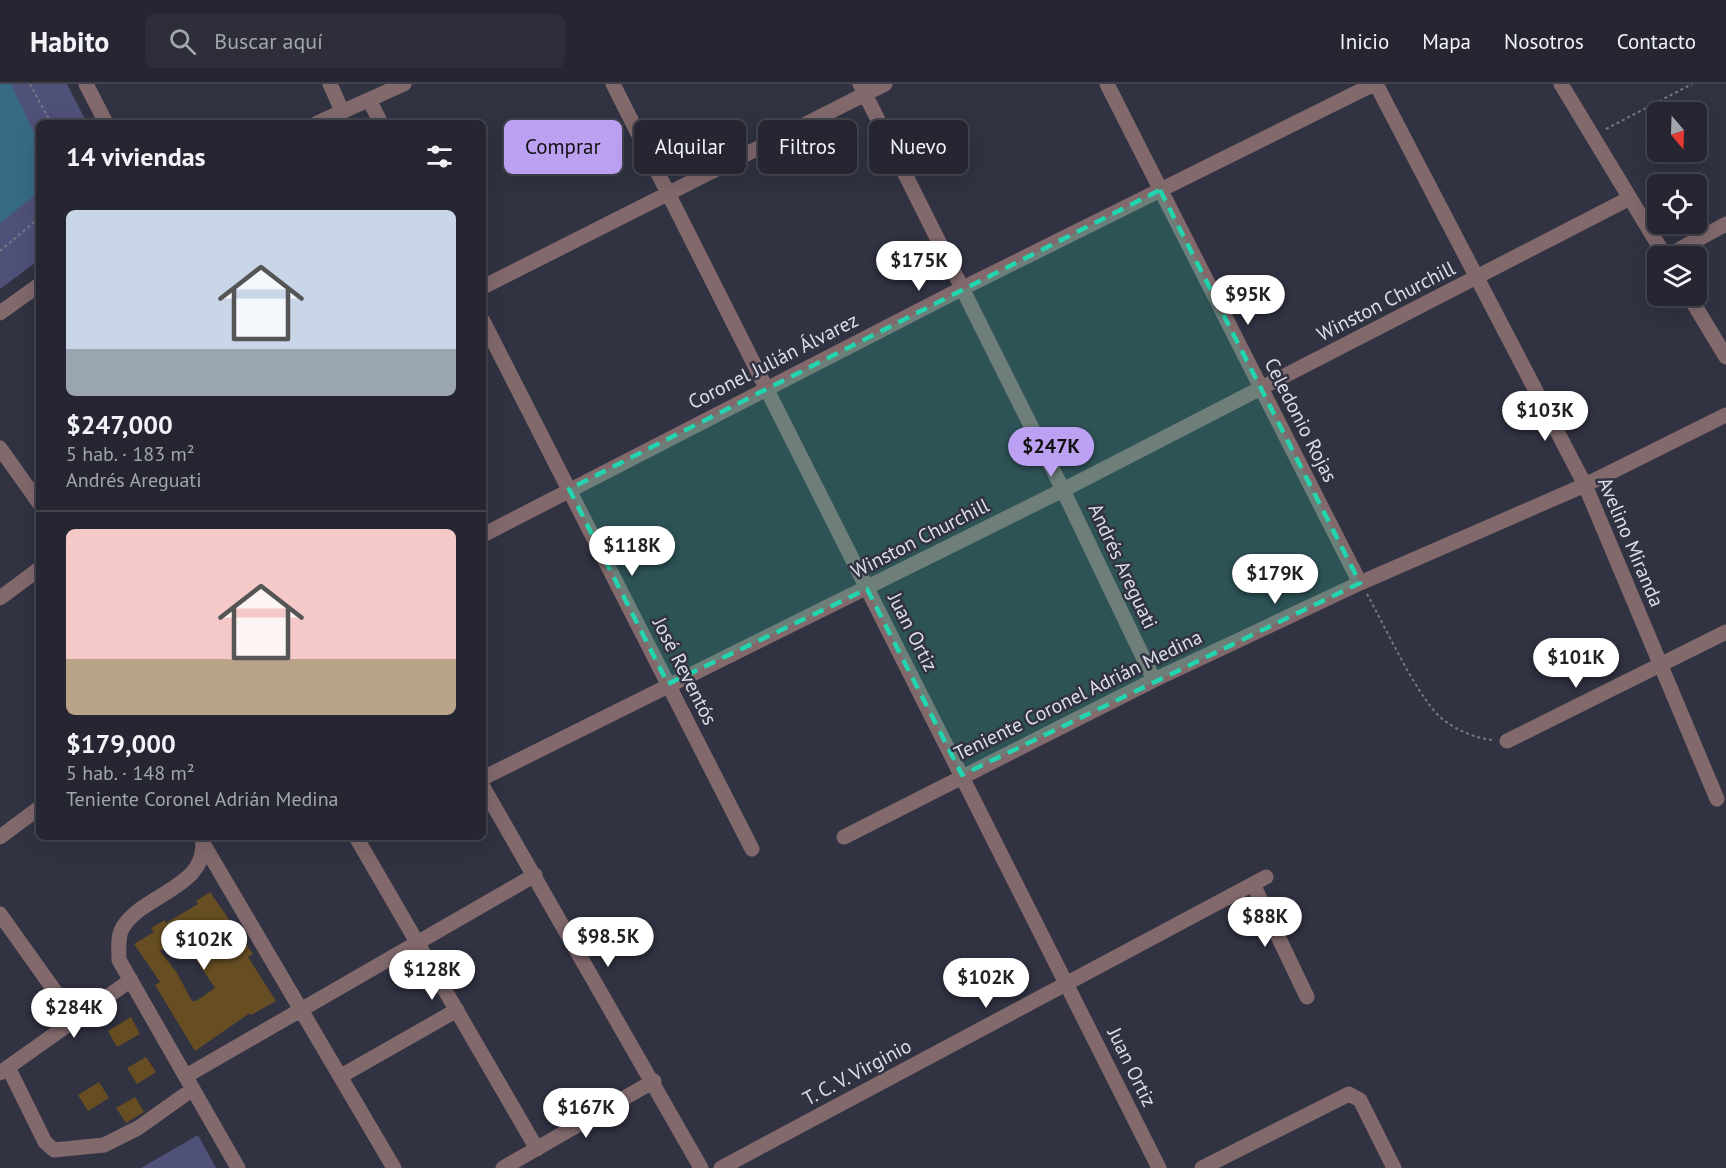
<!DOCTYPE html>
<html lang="es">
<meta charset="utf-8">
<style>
body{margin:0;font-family:"PT Sans",sans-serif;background:#2d2e3a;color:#f1f3f6;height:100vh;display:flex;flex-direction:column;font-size:22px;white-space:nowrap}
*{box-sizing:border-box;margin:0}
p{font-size:20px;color:#a3a5ac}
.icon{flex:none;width:33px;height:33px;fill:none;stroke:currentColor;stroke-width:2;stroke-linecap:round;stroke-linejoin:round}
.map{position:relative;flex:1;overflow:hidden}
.sheet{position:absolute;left:36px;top:36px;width:450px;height:720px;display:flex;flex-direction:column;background:#252632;border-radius:9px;box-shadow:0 6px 24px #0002,0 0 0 2px #42434d}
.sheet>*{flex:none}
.banner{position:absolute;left:504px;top:36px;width:570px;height:54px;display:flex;gap:12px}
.needle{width:39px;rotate:161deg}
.controls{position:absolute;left:1647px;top:18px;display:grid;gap:12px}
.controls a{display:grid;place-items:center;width:60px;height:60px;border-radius:9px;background:#252632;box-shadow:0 6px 24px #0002,0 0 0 2px #42434d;font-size:30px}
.price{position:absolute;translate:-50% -51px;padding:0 14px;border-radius:21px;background:#fff;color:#222;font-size:20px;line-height:39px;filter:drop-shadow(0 2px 3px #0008)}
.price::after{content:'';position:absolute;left:50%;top:36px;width:18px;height:14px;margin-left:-9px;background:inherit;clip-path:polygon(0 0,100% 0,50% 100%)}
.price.selected{background:#bca0f2;color:#111}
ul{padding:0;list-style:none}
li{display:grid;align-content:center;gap:12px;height:318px;padding:0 30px}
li+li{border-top:2px solid #42434d}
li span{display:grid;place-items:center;height:186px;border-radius:9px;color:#555}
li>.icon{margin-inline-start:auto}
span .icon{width:108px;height:108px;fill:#fffc;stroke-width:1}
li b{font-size:26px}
h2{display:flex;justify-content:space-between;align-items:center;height:72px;padding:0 30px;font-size:26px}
.tag{padding:0 21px;border-radius:9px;background:#252632;box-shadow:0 6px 24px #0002,0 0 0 2px #42434d;font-size:21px;line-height:54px}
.tag.selected{background:#bca0f2;color:#111}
header{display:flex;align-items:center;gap:36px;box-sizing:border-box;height:84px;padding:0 30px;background:#252632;border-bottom:2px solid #42434d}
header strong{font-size:28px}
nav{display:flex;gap:33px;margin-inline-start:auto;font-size:21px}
.search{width:420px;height:54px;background:#2d2e3a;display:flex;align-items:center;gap:15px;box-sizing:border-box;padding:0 21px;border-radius:9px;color:#a3a5ac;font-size:22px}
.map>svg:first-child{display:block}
.green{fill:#505179}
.water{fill:#376b85}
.building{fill:#674e22;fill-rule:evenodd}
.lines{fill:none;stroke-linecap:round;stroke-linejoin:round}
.path{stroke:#777886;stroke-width:2;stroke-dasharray:3 3;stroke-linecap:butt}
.minor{stroke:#81696c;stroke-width:15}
.marked{fill:#22d5af;fill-opacity:0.2;stroke:#22d5af;stroke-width:4.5;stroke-dasharray:12 8;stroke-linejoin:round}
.labels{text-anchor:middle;stroke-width:5;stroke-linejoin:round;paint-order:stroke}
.street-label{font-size:20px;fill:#dddee9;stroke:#313242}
</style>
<header>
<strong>Habito</strong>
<div class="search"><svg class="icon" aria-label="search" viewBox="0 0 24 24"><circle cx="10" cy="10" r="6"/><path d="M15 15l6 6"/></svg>Buscar aquí</div>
<nav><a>Inicio</a><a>Mapa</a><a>Nosotros</a><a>Contacto</a></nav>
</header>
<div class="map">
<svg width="1726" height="1084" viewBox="0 0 1726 1084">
<rect width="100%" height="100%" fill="#313242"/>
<!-- green -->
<path class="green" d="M0,0h67l20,39h-48v137l-39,29z
M198,1051l18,33h-75z"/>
<!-- water -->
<path class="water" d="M0,0h11l28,59v49l-39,31z"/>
<!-- building -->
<path class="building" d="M210,808l43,62 -5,3 28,44 -25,14 -1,-2 -55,38 -40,-66 5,-3 -26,-38 20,-12 -3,-4 14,-8 1,3 32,-19 -2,-3zM182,855l33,49 -19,13h-4l-15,-28 -17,-22z
M131,933l9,17 -23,13 -9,-16z
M146,973l10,15 -19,12 -10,-16z
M99,998l10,16 -21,13 -10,-16z
M135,1013l9,15 -18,11 -10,-15z"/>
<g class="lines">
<!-- path -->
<path class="path" d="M30,0l21,39
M1606,45l86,-45
M0,167l39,-33
M1367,510c17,30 53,110 78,127 14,10 30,17 47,19"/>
<!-- minor -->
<path class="minor" d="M86,0l20,39
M330,0l12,27
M613,0l546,1084
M860,0l203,406 91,190
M1107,0l253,499
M1376,0l209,401 132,314
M1561,0l104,172
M369,16l12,23
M317,39l87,-39
M1667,172l59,-32
M483,203l402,-203
M1689,212l37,61
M0,229l39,-28
M483,237l269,528
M0,364l39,55
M483,451l478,-246 413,-205
M0,514l39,-29
M1507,657l219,-109
M483,694l580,-288 567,-292
M483,703l218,381
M0,753l39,-29
M202,753c9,50 -58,56 -79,90 -6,9 -4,23 -4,33l119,208
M356,753l181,312
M844,753l310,-157 206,-97 225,-98 141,-70
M204,761l190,323
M1253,800l54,113
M0,830l74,104
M8,983l37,75 9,8 50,-5 34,-17 55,-39
M0,989l131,-93
M186,992l349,-201
M341,992l116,-66
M503,1084l151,-87
M721,1084l545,-291
M1202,1084l147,-74 11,6 34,68"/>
</g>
<!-- marked area -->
<path class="marked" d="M1160,106l200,393 -398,192 -95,-186 -199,95 -99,-195z"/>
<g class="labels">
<!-- street labels -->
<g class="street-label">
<text transform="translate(1386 217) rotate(-27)" y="7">Winston Churchill</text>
<text transform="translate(773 277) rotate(-27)" y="7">Coronel Julián Álvarez</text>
<text transform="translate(1301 336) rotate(63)" y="7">Celedonio Rojas</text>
<text transform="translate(920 454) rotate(-27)" y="7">Winston Churchill</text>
<text transform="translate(1631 458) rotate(67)" y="7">Avelino Miranda</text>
<text transform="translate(1123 482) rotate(65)" y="7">Andrés Areguati</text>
<text transform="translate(913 548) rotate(63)" y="7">Juan Ortiz</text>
<text transform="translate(685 587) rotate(63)" y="7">José Reventós</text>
<text transform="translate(1078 611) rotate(-26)" y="7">Teniente Coronel Adrián Medina</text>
<text transform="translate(1132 983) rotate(64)" y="7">Juan Ortiz</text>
<text transform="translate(857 988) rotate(-28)" y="7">T. C. V. Virginio</text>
</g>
</g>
</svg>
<div class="controls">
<a><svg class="needle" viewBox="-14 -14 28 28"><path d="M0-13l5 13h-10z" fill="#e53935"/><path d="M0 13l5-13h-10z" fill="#a3a5ac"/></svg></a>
<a><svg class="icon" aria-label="locate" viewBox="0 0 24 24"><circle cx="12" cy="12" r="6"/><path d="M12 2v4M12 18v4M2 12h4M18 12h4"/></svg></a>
<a><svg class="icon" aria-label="layers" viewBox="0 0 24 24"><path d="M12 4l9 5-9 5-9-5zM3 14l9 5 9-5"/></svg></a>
</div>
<b class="price" style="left:919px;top:208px">$175K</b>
<b class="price" style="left:1248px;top:242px">$95K</b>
<b class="price" style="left:1545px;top:358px">$103K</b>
<b class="price selected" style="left:1051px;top:394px">$247K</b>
<b class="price" style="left:632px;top:493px">$118K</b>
<b class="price" style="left:1275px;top:521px">$179K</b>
<b class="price" style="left:1576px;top:605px">$101K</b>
<b class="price" style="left:1265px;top:864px">$88K</b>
<b class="price" style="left:608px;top:884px">$98.5K</b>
<b class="price" style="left:204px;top:887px">$102K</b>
<b class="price" style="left:432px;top:917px">$128K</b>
<b class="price" style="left:986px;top:925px">$102K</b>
<b class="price" style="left:74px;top:955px">$284K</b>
<b class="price" style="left:586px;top:1055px">$167K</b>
<div class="banner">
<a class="tag selected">Comprar</a>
<a class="tag">Alquilar</a>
<a class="tag">Filtros</a>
<a class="tag">Nuevo</a>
</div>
<section class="sheet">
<h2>14 viviendas<svg class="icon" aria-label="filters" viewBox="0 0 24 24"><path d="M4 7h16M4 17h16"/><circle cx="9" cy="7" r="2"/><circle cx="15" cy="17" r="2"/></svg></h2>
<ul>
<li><span style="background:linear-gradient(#c9d6e8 75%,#9aa5b1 0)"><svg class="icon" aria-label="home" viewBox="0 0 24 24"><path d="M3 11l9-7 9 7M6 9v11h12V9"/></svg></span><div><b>$247,000</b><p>5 hab. · 183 m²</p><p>Andrés Areguati</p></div></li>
<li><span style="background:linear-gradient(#f6c9c9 70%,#b9a48a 0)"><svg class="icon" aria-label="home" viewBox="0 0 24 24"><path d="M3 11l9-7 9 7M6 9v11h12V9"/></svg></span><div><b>$179,000</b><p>5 hab. · 148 m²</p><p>Teniente Coronel Adrián Medina</p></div></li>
</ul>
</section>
</div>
